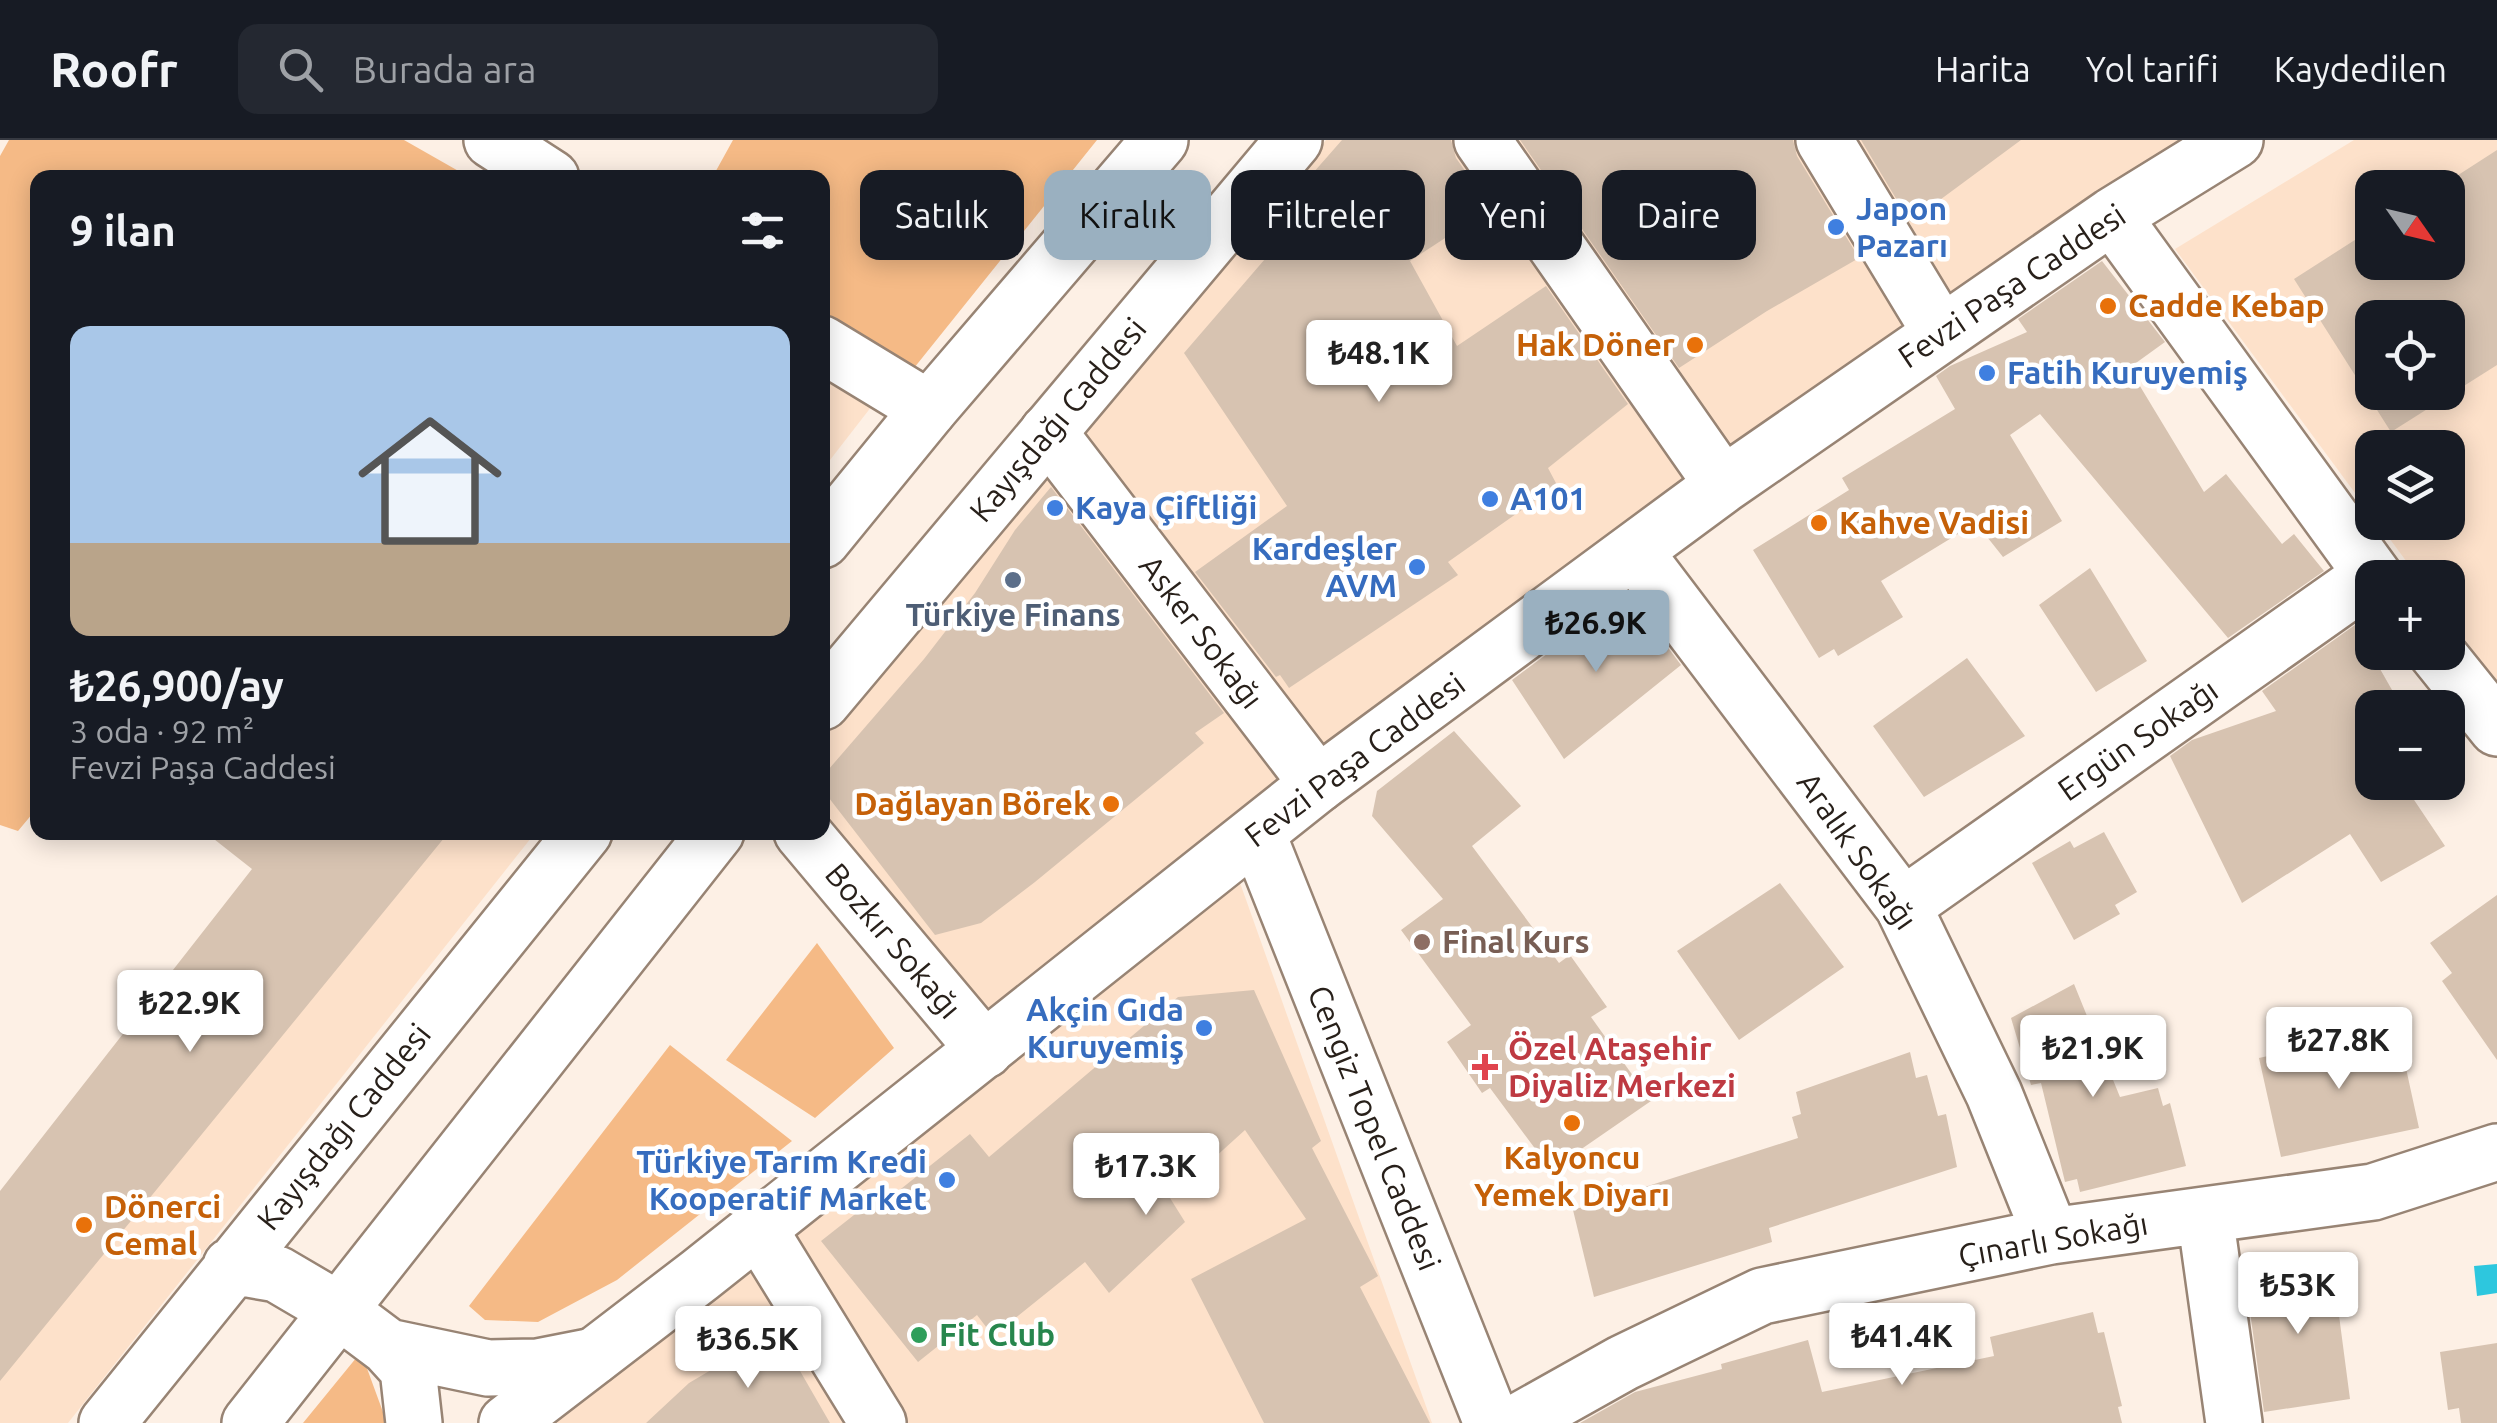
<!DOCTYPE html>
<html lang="tr">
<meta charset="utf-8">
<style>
body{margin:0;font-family:Ubuntu,sans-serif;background:#242831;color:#f1f3f6;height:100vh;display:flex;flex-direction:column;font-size:38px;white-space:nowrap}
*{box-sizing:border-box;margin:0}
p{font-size:32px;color:#9ea1a6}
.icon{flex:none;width:55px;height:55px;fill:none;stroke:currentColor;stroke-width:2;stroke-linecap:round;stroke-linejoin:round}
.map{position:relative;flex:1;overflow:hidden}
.sheet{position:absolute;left:30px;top:30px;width:800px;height:670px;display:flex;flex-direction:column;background:#171b24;border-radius:20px;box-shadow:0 5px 25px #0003}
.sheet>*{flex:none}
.top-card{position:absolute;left:860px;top:30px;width:950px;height:90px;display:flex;gap:20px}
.needle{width:65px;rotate:124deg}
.buttons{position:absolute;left:2355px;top:30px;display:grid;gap:20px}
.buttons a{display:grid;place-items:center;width:110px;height:110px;border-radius:20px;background:#171b24;box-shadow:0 5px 25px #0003;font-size:50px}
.price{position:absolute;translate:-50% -85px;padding:0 22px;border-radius:10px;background:#fff;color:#222;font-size:32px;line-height:65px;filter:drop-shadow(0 2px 5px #0008)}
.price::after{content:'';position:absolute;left:50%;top:60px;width:30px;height:22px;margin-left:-15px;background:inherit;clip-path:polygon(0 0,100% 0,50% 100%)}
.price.active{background:#9ab0c0;color:#111}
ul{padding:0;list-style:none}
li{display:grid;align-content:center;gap:20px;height:530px;padding:0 40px}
li span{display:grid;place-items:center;height:310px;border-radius:20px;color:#555}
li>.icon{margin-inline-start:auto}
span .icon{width:180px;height:180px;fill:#fffc;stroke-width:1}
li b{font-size:42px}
h2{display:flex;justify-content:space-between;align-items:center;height:120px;padding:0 40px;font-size:42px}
.chip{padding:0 35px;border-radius:20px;background:#171b24;box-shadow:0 5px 25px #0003;font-size:35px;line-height:90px}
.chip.active{background:#9ab0c0;color:#111}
header{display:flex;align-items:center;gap:60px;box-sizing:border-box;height:140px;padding:0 50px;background:#171b24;border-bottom:2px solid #363941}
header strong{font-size:48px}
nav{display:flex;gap:55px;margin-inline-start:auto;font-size:35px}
.search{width:700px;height:90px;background:#242831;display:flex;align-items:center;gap:25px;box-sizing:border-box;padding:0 35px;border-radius:20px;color:#9ea1a6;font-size:38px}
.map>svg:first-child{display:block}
.built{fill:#fde1ca;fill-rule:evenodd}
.green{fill:#f5ba86}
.water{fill:#2dc7de}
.building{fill:#d7c3b1;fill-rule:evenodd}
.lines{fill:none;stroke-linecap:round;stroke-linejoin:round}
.street-casing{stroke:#988474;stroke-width:60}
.secondary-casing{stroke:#988474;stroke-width:60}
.primary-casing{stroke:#988474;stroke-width:60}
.street{stroke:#fff;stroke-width:55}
.secondary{stroke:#fff;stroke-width:55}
.primary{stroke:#fff;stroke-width:55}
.shop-dot{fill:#3f7fe0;stroke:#fff;stroke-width:4}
.food-dot{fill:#e8710a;stroke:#fff;stroke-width:4}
.service-dot{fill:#5c6f8a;stroke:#fff;stroke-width:4}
.education-dot{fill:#8d6e63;stroke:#fff;stroke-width:4}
.health-dot{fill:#e0444e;stroke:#fff;stroke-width:4}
.leisure-dot{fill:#2e9e5b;stroke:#fff;stroke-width:4}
.labels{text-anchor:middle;stroke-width:9;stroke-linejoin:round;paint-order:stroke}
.shop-label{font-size:32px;font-weight:bold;fill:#366cbe;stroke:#fff;text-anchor:start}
.street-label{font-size:32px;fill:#28201a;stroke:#fff}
.food-label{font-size:32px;font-weight:bold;fill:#c56008;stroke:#fff;text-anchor:start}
.service-label{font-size:32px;font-weight:bold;fill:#4e5e75;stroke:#fff}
.education-label{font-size:32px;font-weight:bold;fill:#785e54;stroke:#fff;text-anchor:start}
.health-label{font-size:32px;font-weight:bold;fill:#be3a42;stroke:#fff;text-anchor:start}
.leisure-label{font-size:32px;font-weight:bold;fill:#27864d;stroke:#fff;text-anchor:start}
</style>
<header>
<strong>Roofr</strong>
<div class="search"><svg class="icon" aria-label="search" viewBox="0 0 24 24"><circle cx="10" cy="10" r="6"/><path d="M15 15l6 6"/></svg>Burada ara</div>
<nav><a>Harita</a><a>Yol tarifi</a><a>Kaydedilen</a></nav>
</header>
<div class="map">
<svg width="2497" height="1283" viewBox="0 0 2497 1283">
<rect width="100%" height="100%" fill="#fdf0e5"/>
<!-- built -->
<path class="built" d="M1326,0h905l-1242,871 -166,-190 -1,-81z
M2354,0h143v543l-49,-66v-39l-30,-1 -40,-54 70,-1v-74h-76v68l-197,-267zM2372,48h76v74h-76zM2372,178h76v74h-76z
M823,221l59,32 -59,76z
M302,693h233l-467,590h-68v-212z
M1239,740l193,543h-885z"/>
<!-- green -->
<path class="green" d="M9,0h395l65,37 -431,1v629l-20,24 -18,-6v-669z
M733,0h364l-195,243 -79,-45 -1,-160h-110z
M817,803l77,105 -79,70 -89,-58z
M670,905l122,96 -175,139 -79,42 -53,-2 -16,-14z
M361,1212l26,71h-84z"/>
<!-- water -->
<path class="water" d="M2497,1124v29l-20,3 -3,-30z"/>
<!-- building -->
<path class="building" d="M1342,0h109l5,18 35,50 -81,53 47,85 89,-60 82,118 -80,64 9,17 -109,77 10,13 -169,113 -9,-13 -4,2 -81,-105 92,-66 -103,-153 81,-94 -10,-20z
M1520,0h273l4,16 62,102 -92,53 -88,57z
M1861,0h160l-111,82z
M2497,10v215l-106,67 -97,-153 78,-50v33h76v-74h-10zM2372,178h76v74h-76z
M2102,121l63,81 -36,26 75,124 22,-18 56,70 12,-10 30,37 -96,67 -188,-224 -30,21 52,86 -59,36 -27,-34 -95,58 22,36 -65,39 -4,-7 -15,9 -66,-108 96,-60 -7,-12 113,-69 -19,-33 14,-10 77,-34 -9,-13z
M1051,347l173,226 -29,20 9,10 -169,139 -54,41 -46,12 -113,-146v-12l102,-118 51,-66 40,-63z
M2090,428l57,93 -51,31 -57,-87z
M1628,454l53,71 -117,94 -52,-79z
M2355,485l41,72 -17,11h-7v74h30l43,64 -64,36 -31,-48 -108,69 -72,-147 22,-16 84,-29 -14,-20z
M1967,518l58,78 -101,61 -51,-71z
M1454,591l67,75 -49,40 87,117 11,-8 37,52 -16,10 60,84 -100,69 -61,-82 -8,5 -35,-51 24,-17 -70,-95 42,-31 -71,-83 5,-25z
M205,692h244l-449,549v-190l252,-322z
M2104,692l33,60 -22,13 5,9 -46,26 -42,-77 38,-22 4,7z
M1780,743l64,84 -105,73 -62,-89z
M2497,755v165l-55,-79 10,-8 -22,-30z
M2074,844l46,113 38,-9 5,18 7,-3 16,63 -106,26 -3,-13 -12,3 -24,-99 -10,2 -20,-67z
M1254,850l67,151 -9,7 66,128 -18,11 70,136h-166l-73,-144 115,-60 -61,-89 -75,68 15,24 -76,71 -24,-31 -92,74 -16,-21 -59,47 -97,-121 66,-52 5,7 78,-62 19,23 189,-160z
M2397,887l22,101 -138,29 -22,-99z
M1910,912l6,26 11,-3 11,41 8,-2 11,53 -188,61 3,14 -178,55 -21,-87 225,-72 -6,-21 9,-3 -5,-22z
M2332,1122l18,137 -86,13 -19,-136z
M2093,1172l5,21 6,-1 18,74 -4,1 4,16h-542l55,-31 87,-23 -1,-5 87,-24 14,52 172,-36 -4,-19z
M777,1191l53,92h-184l43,-40z
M2497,1203v80h-36l-2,-15 -11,2 -8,-58z"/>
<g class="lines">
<!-- street casing -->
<g class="street-casing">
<path id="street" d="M492,0l59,38
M1482,0l241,345
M1824,0l117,193
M2112,76l263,362
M822,204l107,65
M1634,411l269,355 91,188 57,142
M2436,512l61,76
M1318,644l405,-299 389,-269 123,-76
M802,692l183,218
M1903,766l469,-331
M2205,1075l29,208
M758,1088l120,195
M1516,1283l107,-60 139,-67 289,-60 322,-44 124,-40"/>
</g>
<!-- secondary casing -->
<g class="secondary-casing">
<path id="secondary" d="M1257,693l235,590
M507,1283l193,-148 618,-491 -270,-352"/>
</g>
<!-- primary casing -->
<g class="primary-casing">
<path id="primary" d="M822,400l107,-131 231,-269
M822,562l472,-562
M231,1126l46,8 63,37 48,36 100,21 50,-1 56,-11
M388,1207l20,22 6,54
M107,1283l477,-591
M250,1283l466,-591"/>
</g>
<!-- street -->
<use href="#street" class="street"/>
<!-- secondary -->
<use href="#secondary" class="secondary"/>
<!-- primary -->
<use href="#primary" class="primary"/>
</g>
<!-- markers -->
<g class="shop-dot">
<circle cx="1836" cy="87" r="10"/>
<circle cx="1987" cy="233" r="10"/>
<circle cx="1490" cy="359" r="10"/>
<circle cx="1055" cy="368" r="10"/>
<circle cx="1417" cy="427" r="10"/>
<circle cx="1204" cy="888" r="10"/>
<circle cx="947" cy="1040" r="10"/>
</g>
<g class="food-dot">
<circle cx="2108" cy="166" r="10"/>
<circle cx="1695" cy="205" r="10"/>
<circle cx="1819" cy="383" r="10"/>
<circle cx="1111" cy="664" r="10"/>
<circle cx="1572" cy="983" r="10"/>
<circle cx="84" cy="1085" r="10"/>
</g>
<circle class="service-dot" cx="1013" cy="440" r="10"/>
<circle class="education-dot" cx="1422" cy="802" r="10"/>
<path class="health-dot" d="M1480 912h10v10h10v10h-10v10h-10v-10h-10v-10h10z"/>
<circle class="leisure-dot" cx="919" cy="1195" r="10"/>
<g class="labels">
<!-- shop labels -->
<g class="shop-label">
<text x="1856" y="80">Japon<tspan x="1856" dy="37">Pazarı</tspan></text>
<text x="2007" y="244">Fatih Kuruyemiş</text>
<text x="1510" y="370">A101</text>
<text x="1075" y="379">Kaya Çiftliği</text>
<text x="1397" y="420" text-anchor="end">Kardeşler<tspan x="1397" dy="37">AVM</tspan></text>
<text x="1184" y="881" text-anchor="end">Akçin Gıda<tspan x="1184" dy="37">Kuruyemiş</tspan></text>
<text x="927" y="1033" text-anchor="end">Türkiye Tarım Kredi<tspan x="927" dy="37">Kooperatif Market</tspan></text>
</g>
<!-- street labels -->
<g class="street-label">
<text transform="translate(2012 146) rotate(-34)" y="11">Fevzi Paşa Caddesi</text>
<text transform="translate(1058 280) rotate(-50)" y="11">Kayışdağı Caddesi</text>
<text transform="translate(1201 492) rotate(53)" y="11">Asker Sokağı</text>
<text transform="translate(2138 600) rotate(-35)" y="11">Ergün Sokağı</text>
<text transform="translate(1355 620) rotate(-37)" y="11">Fevzi Paşa Caddesi</text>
<text transform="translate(1857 711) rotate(55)" y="11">Aralık Sokağı</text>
<text transform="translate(893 801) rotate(50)" y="11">Bozkır Sokağı</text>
<text transform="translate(344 987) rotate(-51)" y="11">Kayışdağı Caddesi</text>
<text transform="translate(1374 988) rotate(68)" y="11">Cengiz Topel Caddesi</text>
<text transform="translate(2053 1100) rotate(-10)" y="11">Çınarlı Sokağı</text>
</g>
<!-- food labels -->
<g class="food-label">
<text x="2128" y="177">Cadde Kebap</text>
<text x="1675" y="216" text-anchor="end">Hak Döner</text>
<text x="1839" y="394">Kahve Vadisi</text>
<text x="1091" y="675" text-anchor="end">Dağlayan Börek</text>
<text x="1572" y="1029" text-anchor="middle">Kalyoncu<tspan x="1572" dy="37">Yemek Diyarı</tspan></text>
<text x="104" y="1078">Dönerci<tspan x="104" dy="37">Cemal</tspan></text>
</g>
<!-- service labels -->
<g class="service-label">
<text x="1013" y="486">Türkiye Finans</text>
</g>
<!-- education labels -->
<g class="education-label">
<text x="1442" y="813">Final Kurs</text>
</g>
<!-- health labels -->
<g class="health-label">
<text x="1508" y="920">Özel Ataşehir<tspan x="1508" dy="37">Diyaliz Merkezi</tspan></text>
</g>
<!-- leisure labels -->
<g class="leisure-label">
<text x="939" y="1206">Fit Club</text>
</g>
</g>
</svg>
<div class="buttons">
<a><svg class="needle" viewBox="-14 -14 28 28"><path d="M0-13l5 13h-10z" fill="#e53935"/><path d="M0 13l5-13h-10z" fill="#9ea1a6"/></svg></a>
<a><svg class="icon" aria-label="locate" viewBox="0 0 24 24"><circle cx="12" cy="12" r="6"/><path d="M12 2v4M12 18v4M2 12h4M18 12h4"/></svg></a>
<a><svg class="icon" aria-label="layers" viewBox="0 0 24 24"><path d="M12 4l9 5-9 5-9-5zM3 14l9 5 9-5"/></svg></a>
<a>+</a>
<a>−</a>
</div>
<b class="price" style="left:1379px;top:265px">₺48.1K</b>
<b class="price active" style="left:1596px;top:535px">₺26.9K</b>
<b class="price" style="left:190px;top:915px">₺22.9K</b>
<b class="price" style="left:2339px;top:952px">₺27.8K</b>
<b class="price" style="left:2093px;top:960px">₺21.9K</b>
<b class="price" style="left:1146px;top:1078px">₺17.3K</b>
<b class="price" style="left:2298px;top:1197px">₺53K</b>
<b class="price" style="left:1902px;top:1248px">₺41.4K</b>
<b class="price" style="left:748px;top:1251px">₺36.5K</b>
<div class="top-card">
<a class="chip">Satılık</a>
<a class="chip active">Kiralık</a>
<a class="chip">Filtreler</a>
<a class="chip">Yeni</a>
<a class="chip">Daire</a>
</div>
<section class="sheet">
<h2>9 ilan<svg class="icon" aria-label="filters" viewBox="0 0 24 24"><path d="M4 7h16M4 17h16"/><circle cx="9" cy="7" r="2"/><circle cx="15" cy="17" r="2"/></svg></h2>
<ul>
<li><span style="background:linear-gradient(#a9c7e8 70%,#b9a48a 0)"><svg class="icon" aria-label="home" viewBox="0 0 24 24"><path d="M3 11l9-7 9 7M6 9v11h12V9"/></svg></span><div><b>₺26,900/ay</b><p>3 oda · 92 m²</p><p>Fevzi Paşa Caddesi</p></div></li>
</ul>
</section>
</div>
